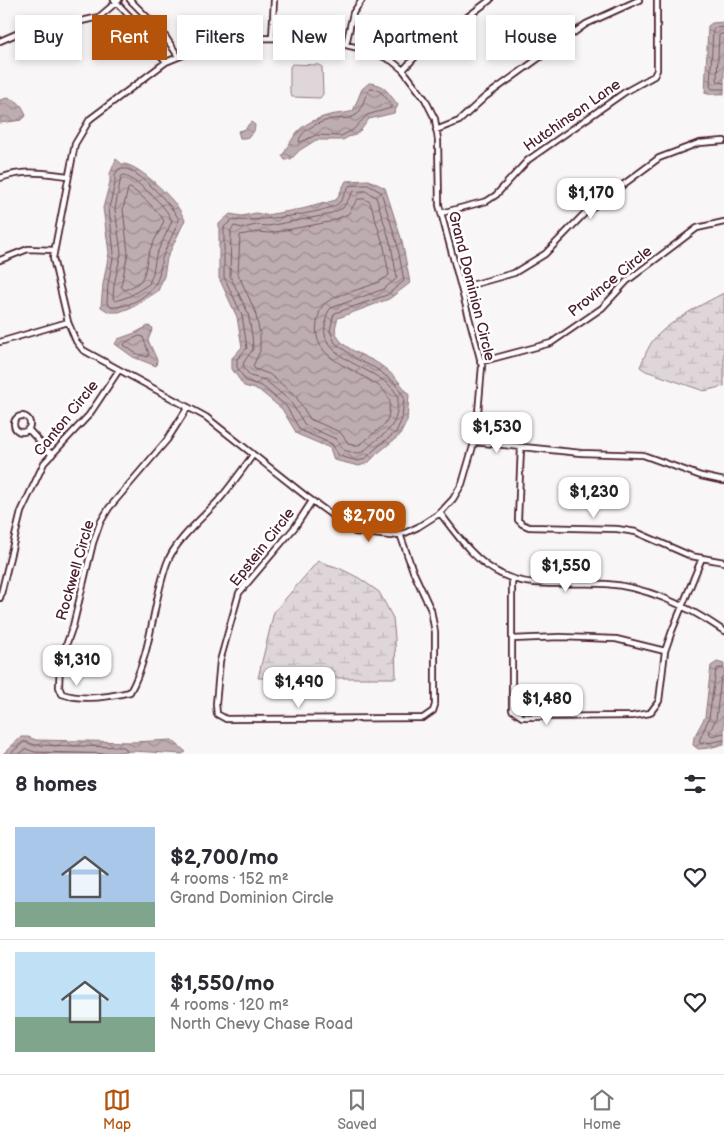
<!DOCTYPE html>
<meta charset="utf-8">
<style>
body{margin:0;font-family:"Balsamiq Sans",sans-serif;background:#f7f7f7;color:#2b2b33;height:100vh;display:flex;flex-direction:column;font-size:19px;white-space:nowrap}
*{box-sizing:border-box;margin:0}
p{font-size:16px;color:#7c7c81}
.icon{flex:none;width:28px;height:28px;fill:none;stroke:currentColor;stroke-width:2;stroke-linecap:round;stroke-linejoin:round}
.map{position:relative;height:754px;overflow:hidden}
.sheet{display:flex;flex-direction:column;background:#fff;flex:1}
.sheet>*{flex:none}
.top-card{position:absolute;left:15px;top:15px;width:695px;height:45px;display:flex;gap:10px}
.price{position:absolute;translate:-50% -42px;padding:0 11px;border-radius:10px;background:#fff;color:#222;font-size:16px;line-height:32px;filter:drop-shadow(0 1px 2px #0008)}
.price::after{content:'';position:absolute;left:50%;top:30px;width:15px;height:11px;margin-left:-8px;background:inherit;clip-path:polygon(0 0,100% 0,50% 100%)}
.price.active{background:#b45309;color:#fff}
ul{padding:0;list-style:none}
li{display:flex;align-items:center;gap:15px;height:125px;padding:0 15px}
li+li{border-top:1px solid #e1e1e2}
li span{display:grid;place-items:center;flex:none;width:140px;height:100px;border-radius:0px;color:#555}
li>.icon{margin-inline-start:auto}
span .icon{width:60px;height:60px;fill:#fffc;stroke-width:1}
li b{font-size:21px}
h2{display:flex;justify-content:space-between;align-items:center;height:60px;padding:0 15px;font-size:21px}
.chip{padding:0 18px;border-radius:0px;background:#fff;box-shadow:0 2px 8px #0003;font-size:18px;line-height:45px}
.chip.active{background:#b45309;color:#fff}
.tab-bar{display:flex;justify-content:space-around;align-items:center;height:70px;border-top:1px solid #e1e1e2;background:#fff;font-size:14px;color:#7c7c81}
.tab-bar a{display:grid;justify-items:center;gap:2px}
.tab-bar .active{color:#b45309}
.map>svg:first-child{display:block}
.green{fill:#ded6d9;stroke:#947a82}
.wetland{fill:url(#wetland-marsh);stroke:#947a82}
.water{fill:url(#water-waves);stroke:#8f747b}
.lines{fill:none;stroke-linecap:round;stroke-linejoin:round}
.shore{stroke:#785860;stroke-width:1}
.street-casing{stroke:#4a1f2b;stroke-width:8}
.street{stroke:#fff;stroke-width:4.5}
.labels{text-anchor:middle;stroke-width:5;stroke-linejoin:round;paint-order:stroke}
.street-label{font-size:15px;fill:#4a1f2b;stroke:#fff}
</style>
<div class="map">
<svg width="724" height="754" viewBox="0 0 724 754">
<defs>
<pattern id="wetland-marsh" width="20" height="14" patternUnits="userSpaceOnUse" patternTransform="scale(1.25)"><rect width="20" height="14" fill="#ded6d9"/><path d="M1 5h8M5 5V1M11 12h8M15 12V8" fill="none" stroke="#c0b7ba"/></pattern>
<pattern id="water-waves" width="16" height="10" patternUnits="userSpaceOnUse" patternTransform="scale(1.25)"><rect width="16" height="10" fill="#bdadb0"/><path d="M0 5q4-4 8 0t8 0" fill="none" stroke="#9c8c8f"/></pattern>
</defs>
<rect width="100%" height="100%" fill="#f8f6f7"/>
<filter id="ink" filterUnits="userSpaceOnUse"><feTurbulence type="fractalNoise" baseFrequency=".02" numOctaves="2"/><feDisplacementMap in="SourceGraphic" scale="10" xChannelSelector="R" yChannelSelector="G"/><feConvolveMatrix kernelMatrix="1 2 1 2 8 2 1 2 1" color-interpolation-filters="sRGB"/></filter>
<g filter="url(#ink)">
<!-- green -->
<path class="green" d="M292,64l27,1 3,2 1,27 -3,4 -28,-1 -2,-3v-27z"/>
<!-- wetland -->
<path class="wetland" d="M724,293v93l-20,5 -58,-20 -6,-4c3,-7 6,-15 10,-22 10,-19 54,-42 74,-52z
M318,561l21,7 20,10 20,14 14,26 2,20 1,40h-138l16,-66z"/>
<!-- water -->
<path class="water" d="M724,22v72c-7,-1 -13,2 -19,-1l3,-67 4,-3z
M369,83c15,0 21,12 29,22l-4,8 -25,6 -8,11 -6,5 -7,2 -5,3h-27l-16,10 -9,9 -6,1 -3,-4c5,-7 8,-14 13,-21 7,-11 23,-17 35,-20 8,-2 15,-1 23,-4l9,-22z
M7,98c11,2 16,7 19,18l-4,4 -22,3v-23z
M251,122l4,3c0,9 -6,14 -15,13l-2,-7 8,-2 2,-4z
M116,159l6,5c15,-1 46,30 55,42 3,4 5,9 8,14l-18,38 -3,18 -6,15 -23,15 -16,6h-10l-8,-5 2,-23 6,-31 -6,-45 7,-26v-8z
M369,180l16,8 17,53 8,42 -21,16 -51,19c-1,4 -4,10 -2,15 5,16 31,23 43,31 13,9 21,18 30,31l-2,26 -7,14 -22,18 -10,10 -9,3 -25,-6 -4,-12 -33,-14 -15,-25 -23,-19 -15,-4 -12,-17v-11l10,-11 -5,-30 -18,-39v-54l11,-10 12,2 14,-3 10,2 36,-6 34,-9 10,-19z
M148,326l5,2 -5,12 9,20 -1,6 -23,-9 -18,-13 3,-5 17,-6z
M717,662l7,2v80l-15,4 -11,1 -5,-4 1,-8 11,-20 6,-51z
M21,737h7l8,3 96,2 40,-2 14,12 -4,2 -49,-3 -34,3h-96z"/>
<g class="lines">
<!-- shore -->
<path class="shore" d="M724,27l-10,1 -1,2 -3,56 2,3h12
M724,33l-5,2 -2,44 1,3 6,1
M371,89c10,-1 15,9 20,16v3l-24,7 -14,15 -12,6 -25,-1 -15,7h-2c1,-13 23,-21 34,-23 8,-1 16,1 23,-4 9,-6 6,-20 15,-26z
M119,169c3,0 5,0 8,0 15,5 46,37 52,51 -5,13 -12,24 -16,36 -3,6 -2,13 -4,19 -5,19 -29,33 -48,32l-4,-4 1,-19 6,-31 -5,-45 6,-24v-9z
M124,175c15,7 42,30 48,46l-16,34 -3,18 -4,11 -19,12 -14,5 -3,-2 1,-14 7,-32 -6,-44 6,-32z
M368,185l13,7 16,51 7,38 -17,14 -52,18 -2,4 -3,14 5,12 23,17 17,8 19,14 10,15 -2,22 -6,13 -21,17 -10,10 -7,2 -19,-5 -7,-12 -32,-14 -14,-24 -24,-20 -16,-5 -9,-14v-8l10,-11 -5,-33 -18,-38v-50l8,-7c16,2 96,-6 107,-17 4,-4 7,-12 10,-17z
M130,188c8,4 30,24 34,33 -4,10 -10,19 -14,29 -8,20 1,31 -26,40l-3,-4 7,-33 -5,-44 5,-20z
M366,191l10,6 15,48 6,33 -13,11 -53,19c-5,5 -5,11 -6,18 -7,36 66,44 73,72 0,4 -1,9 -1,12 -1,13 -8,21 -18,28 -18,13 -12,19 -36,12l-7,-11 -31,-14 -15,-24 -25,-21 -15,-4 -7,-10 1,-4 9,-13 -1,-14 -4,-22 -18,-37 1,-46 3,-4 9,2 13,-3 12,1 59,-11 16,-7 10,-16z
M358,199h7l5,3 14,45 5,28c-16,15 -58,17 -68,33 -2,5 -3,10 -4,15 -8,45 62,48 72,76 2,3 0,8 0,12 0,5 -2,10 -5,14 -6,5 -20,17 -27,21l-8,-2 -9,-12 -30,-13 -15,-24 -26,-21 -14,-5 -2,-3 7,-15v-17l-5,-23 -17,-37 2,-39 16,-3 14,1 59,-11 19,-8z
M140,336l3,1 6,17 -2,3 -12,-4 -11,-8 2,-3z
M724,669l-6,-1 -2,2 -7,48 -10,23 2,3 23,-4
M724,675l-3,3 -5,41 -7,14 3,3 12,-3
M10,754l14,-12 12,3 88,2 2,2v5
M19,754l7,-5 9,3 84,2"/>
<!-- street casing -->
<g class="street-casing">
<path id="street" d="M114,0l26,27 26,35
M130,0l33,33 15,23
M272,38l37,1 37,6 25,6 21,10 11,9 22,29 10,20 3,21 1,65 43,161 -6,70 -14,48 -9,15 -13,14 -22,14 -13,6 -14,3 -36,-4 -48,-35 -101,-80 -123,-67 -7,-9 -8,-19 -15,-64 22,-114 15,-25 76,-57 54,-22z
M272,38l2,-38
M0,41l44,-19h33l22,-5 20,-17
M346,45l7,-32 9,-13
M403,70l16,-17 71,-53
M436,130l23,-9 26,-24 101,-73 53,-24
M0,178c26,-9 42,-5 68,-2
M441,213l46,-12 9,-6 32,-35 97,-68 29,-16 3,-6v-70
M0,260l28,-11 26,1
M461,288l53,-15 31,-19 40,-41 74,-55 40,-15 25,-2
M0,342l68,-20
M480,362l71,-19 51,-35 25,-27 70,-53 27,-6
M188,407l-21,33 -58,68 -9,15 -7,20 -20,83 -13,36 -1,25 3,7c21,7 47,3 68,-2 22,-40 22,-87 37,-129 8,-22 35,-45 51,-62 13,-15 24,-31 35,-46
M14 424a8 8 0 1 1 16 0a8 8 0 1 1-16 0Z
M28,429l24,26
M474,442l107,11 62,2 58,21 23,5
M521,447l-3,73 4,4 7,3 88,2 19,3 55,24 33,6
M312,501l-17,26 -56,66 -19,68 -4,43 1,10 9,5 197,-1 10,-7 2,-6v-73l-4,-22 -18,-39 -13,-37
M440,513c17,22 35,49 61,61 32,16 70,7 105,10 42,3 83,23 118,47
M512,579v131l10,7 111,-1 17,-3 9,-12 6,-50 7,-20 30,-73
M0,598l21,-86 23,-49 45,-48 30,-45
M512,639l48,-2 56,2 49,12"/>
</g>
<!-- street -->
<use href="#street" class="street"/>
</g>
</g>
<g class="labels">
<!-- street labels -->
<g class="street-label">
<text transform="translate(572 115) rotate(-35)" y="5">Hutchinson Lane</text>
<text transform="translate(610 281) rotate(-39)" y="5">Province Circle</text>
<text transform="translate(472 286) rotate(76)" y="5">Grand Dominion Circle</text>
<text transform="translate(66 418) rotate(-51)" y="5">Canton Circle</text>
<text transform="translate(262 547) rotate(-52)" y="5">Epstein Circle</text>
<text transform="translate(75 570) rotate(-74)" y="5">Rockwell Circle</text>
</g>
</g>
</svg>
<b class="price" style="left:591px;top:220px">$1,170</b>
<b class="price" style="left:497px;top:454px">$1,530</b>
<b class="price" style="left:594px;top:519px">$1,230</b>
<b class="price active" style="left:369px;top:543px">$2,700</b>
<b class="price" style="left:566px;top:593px">$1,550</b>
<b class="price" style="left:77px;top:687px">$1,310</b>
<b class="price" style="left:299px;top:709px">$1,490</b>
<b class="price" style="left:547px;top:726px">$1,480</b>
<div class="top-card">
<a class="chip">Buy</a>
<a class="chip active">Rent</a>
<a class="chip">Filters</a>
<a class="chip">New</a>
<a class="chip">Apartment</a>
<a class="chip">House</a>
</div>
</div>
<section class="sheet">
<h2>8 homes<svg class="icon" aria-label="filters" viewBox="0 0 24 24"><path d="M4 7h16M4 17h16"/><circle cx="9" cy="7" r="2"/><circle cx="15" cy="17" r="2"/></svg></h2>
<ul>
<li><span style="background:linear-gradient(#a9c7e8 75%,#7fa58c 0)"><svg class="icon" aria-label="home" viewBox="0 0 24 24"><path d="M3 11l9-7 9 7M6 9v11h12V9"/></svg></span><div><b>$2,700/mo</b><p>4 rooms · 152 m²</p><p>Grand Dominion Circle</p></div><svg class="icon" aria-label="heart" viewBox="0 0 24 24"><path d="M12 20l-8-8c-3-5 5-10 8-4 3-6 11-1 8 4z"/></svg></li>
<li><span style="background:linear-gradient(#bfe0f5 65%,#7fa58c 0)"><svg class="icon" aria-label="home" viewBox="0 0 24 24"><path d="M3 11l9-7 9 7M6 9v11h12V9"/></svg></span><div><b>$1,550/mo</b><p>4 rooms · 120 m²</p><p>North Chevy Chase Road</p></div><svg class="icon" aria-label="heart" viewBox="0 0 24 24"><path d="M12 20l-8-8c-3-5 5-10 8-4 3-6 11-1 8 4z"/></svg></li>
</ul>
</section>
<nav class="tab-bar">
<a class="active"><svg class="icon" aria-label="map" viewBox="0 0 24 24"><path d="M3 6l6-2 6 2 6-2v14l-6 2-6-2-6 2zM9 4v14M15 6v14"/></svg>Map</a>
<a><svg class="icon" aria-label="saved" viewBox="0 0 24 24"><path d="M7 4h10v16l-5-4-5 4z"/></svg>Saved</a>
<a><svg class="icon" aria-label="home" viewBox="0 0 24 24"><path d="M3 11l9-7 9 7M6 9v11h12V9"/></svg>Home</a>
</nav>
